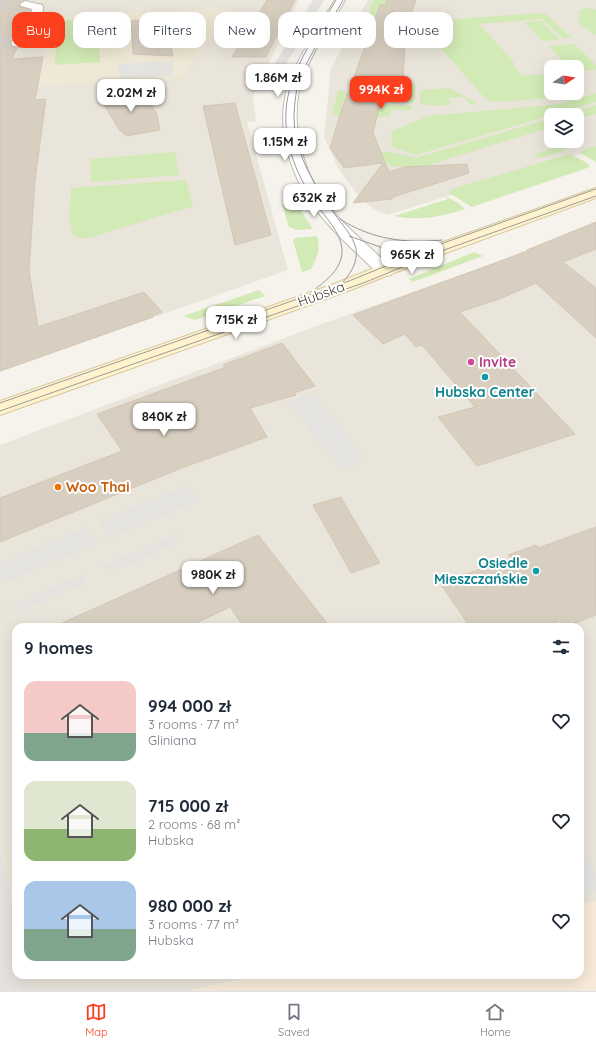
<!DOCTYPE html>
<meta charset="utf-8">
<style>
body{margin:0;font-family:Quicksand,sans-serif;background:#f6f6f7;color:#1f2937;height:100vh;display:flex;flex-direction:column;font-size:15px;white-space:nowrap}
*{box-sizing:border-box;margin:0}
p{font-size:13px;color:#747a83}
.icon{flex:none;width:22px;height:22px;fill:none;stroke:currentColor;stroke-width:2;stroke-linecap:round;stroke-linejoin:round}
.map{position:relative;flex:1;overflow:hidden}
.panel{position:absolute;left:12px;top:623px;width:572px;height:356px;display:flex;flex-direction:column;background:#fff;border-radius:12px;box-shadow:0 4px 16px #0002}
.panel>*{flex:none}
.top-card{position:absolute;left:12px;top:12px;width:572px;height:36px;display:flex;gap:8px}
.needle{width:26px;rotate:78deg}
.fabs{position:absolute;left:544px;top:60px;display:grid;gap:8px}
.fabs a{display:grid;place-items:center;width:40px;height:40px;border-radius:8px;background:#fff;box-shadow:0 4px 16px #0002;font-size:20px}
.price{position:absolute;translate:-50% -34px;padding:0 9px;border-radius:8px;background:#fff;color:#222;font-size:13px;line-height:26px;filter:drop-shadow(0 1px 2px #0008)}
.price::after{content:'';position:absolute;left:50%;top:24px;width:12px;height:9px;margin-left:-6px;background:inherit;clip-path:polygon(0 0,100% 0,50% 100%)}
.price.active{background:#fc3f1d;color:#fff}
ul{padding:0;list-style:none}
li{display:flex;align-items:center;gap:12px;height:100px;padding:0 12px}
li span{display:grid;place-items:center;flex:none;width:112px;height:80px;border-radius:12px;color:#555}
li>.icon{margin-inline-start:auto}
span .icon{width:48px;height:48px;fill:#fffc;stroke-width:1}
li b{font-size:17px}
h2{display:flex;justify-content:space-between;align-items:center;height:48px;padding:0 12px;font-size:17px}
.pill{padding:0 14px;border-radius:12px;background:#fff;box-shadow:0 4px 16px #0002;font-size:14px;line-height:36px}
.pill.active{background:#fc3f1d;color:#fff}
.dock{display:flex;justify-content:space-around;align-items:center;height:56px;border-top:1px solid #e0e1e3;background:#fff;font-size:11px;color:#747a83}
.dock a{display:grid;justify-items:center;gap:2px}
.dock .active{color:#fc3f1d}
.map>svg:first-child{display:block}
.residential{fill:#eae5da;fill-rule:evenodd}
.commercial{fill:#f7ead8}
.industrial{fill:#e6e2dd}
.education{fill:#efe8d6}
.green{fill:#d2eab5}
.parking{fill:#e5e3e0}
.building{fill:#d8cfc1;stroke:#d3c7b4}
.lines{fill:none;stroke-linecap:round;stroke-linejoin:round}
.street-tunnel{stroke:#d4d0c8;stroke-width:12;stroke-dasharray:12 6;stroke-linecap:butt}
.street-casing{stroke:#c2bbae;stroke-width:2}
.secondary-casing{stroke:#d6c79b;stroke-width:2}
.street{fill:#fff;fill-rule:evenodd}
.secondary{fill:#fff3cd;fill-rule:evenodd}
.tram{stroke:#9a9a9a;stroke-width:1}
.hotel-dot{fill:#d1479c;stroke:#fff;stroke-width:1.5}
.culture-dot{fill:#0f9aa8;stroke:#fff;stroke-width:1.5}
.food-dot{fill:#e8710a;stroke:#fff;stroke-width:1.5}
.labels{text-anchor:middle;stroke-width:4;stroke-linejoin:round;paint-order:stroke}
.street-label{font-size:14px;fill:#4b4439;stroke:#fff}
.hotel-label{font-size:14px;font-weight:bold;fill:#b23c85;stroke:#fff;text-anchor:start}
.culture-label{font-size:14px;font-weight:bold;fill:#0d838f;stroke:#fff}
.food-label{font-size:14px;font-weight:bold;fill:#c56008;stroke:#fff;text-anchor:start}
</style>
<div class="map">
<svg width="596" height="991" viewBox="0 0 596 991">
<rect width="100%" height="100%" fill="#f6f3ec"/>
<!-- residential -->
<path class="residential" d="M0,0h299l-46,96 3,25 -9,1 41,148 -288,102z
M368,0h228v149l-208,66 -16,-7 -11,-9 -14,-18 -9,-13 -14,-31 7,-69zM551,67h26v26h-26zM551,115h26v26h-26z
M596,222v679l-16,4v-278h-564v292l-16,-71v-403l319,-120 172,-61z
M29,975h232l-72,16h-157z"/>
<!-- commercial -->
<path class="commercial" d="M596,901v90h-407l73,-16h318v-70z"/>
<!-- industrial -->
<path class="industrial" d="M0,848l16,71v56h13l3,16h-32z"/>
<!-- education -->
<path class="education" d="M231,8l-48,69 -66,5v-3l-13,1v2l-66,5 13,-70z"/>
<!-- green -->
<path class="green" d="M373,0h14l-1,5h-6l-4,12 -8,-1z
M587,8l9,2v25l-15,-10 -3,-6 2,-4 -1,-4 3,-2z
M535,13l11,1 25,23 -7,2 -22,-20 -63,5 36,39h-3l10,13 29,-2v19l15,1 -15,4 -53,4 -9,-1 -7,-6 -51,-58 -7,-12c8,-6 94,-10 111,-12z
M107,18l1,14 -9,4 1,26 -45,3 2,-44z
M541,21l19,19 -17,1 -19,-19z
M574,44l22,21v5l-19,1v-4h-7l-22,-21z
M403,84l13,1 -2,17 -3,1 -30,-3 2,-9h19z
M449,88l29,15 -8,1 -6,-7 -16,1 3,6 -16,2 -15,-2v-12l4,-2z
M338,91h9l-8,25 -7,-2z
M596,93v9l-180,53 -24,-8 -1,-15 37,-16 131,-12z
M380,104l31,2 1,4h-21l-1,6 -14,2z
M596,105v9l-19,5v-4h-14z
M551,118v9l-132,41 -28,-2 -3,-3h-5l-5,-11h13l25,6z
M560,146l5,4 -24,8 -8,-3z
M596,146v16l-16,-9v-2z
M175,152l4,23 -88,7 -1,-23z
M569,154l17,8 4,5 -118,40 -23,-14 3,-4z
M186,180l7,26 -104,32c-4,0 -9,1 -13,-1 -10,-6 -5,-38 -5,-49z
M440,193l18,10 7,6c-24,8 -45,12 -71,7l54,-17z
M291,203l6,2 16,24 -16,1 -8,-3 -7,-23z
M317,236c4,12 0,22 -6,33l-9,3 -9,-32 2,-2z
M474,252l9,4 -70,26 -4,-3z
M259,290l6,6 -70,24 -12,-4z"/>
<!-- parking -->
<path class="parking" d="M313,0h11l-41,69 -12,1z
M173,61v15l-53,2 -2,-14z
M314,393l52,67 -25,9 -54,-68z
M188,485l11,15 -89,38 -11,-17z
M86,527l11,17 -97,40v-21z
M178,533l3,1 -6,10 -59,26 -13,-2v-2z
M86,573l2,1 -5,10 -64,28 -12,-3 1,-2z
M590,860l6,15v18l-16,3v-35z"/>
<!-- building -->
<path class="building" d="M0,0h24l-5,4 1,3 10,3 -10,28h-7l-3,4 2,5 5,1 -5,11 31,-2 -8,43 11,-1 -11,81 -6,91 9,56 106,-35 18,20 -10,4 1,1 -153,54z
M267,0h28l-29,57h-34z
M387,0h29l-16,48 5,1 -3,42h-19l-10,42 16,39 15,-5 63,-3 2,9 -76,24 -1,2 -39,4 30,-40 -39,5 -14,-20 9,-30 8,-24h2v-3l31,-86h6z
M167,19l6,37 -40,-2 -2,-33z
M141,91l15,21 4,18 -34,6 -4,-5h-2l-22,-36z
M235,103l36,132 -36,10 -32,-139z
M596,222v27l-33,13 33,26v50l-60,-55 -34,15 -42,14 115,122 -98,32 -39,-49 37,-10 -53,-62 -6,2 -11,-13 -22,10 -30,-29 175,-64 -1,-1z
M282,343l33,43 -21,7 2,2 -46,13 17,29 -88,32 -179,73v-44l122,-47 -25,-37 129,-47 -3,-2z
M341,497l6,11 33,55 -29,10 -38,-68z
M596,527v88l-31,12 -5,-6 -17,6h-73l-30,-44 71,-25 -3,-3 28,-10 2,3z
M258,535l72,92h-86l-14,-20 -42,20h-135z"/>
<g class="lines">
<!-- street-tunnel -->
<path class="street-tunnel" d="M0,5l25,-1
M0,43h17"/>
<!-- street casing -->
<g class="street-casing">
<path id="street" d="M335,0h10c-14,25 -32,50 -42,77 -17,47 2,105 35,140 17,18 36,34 53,50l2,4 -2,4 -6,1 -6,-1c-17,-18 -36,-33 -52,-52 -35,-38 -56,-96 -36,-146 11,-27 29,-52 44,-77z
M25,1l17,4 1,2 -3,35 -2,2c-8,2 -17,3 -25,2l-2,-3 2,-3 16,-1 3,-30 -11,-3 -1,-2z"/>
</g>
<!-- secondary casing -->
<g class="secondary-casing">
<path id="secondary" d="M596,188v10l-161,59 -92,36 -343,122v-14l331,-116 92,-36z"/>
</g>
<!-- street -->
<use href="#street" class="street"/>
<!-- secondary -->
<use href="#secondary" class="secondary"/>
<!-- tram -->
<path class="tram" d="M343,0c-13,24 -32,52 -43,77 -4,11 -5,25 -6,36 -1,37 19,71 40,100 8,12 19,22 22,36 2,13 -5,24 -13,33
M340,219c31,20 65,25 102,21
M349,236l34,12 36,3
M314,290c13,-10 29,-22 28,-41 -1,-16 -16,-31 -25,-44 -19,-27 -33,-59 -31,-93 1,-38 31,-79 50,-112
M0,403l349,-122 86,-35 161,-57
M0,411l366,-129 78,-32 152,-54"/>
</g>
<!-- markers -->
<circle class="hotel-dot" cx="471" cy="362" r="4"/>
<g class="culture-dot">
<circle cx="485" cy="377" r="4"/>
<circle cx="536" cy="571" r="4"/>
</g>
<circle class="food-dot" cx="58" cy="487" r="4"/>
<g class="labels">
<!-- street labels -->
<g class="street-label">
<text transform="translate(321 294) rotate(-20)" y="5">Hubska</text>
</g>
<!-- hotel labels -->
<g class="hotel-label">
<text x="479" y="367">Invite</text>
</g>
<!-- culture labels -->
<g class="culture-label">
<text x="485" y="397">Hubska Center</text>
<text x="528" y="568" text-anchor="end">Osiedle<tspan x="528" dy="16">Mieszczańskie</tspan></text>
</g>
<!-- food labels -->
<g class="food-label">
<text x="66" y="492">Woo Thai</text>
</g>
</g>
</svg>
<div class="fabs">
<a><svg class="needle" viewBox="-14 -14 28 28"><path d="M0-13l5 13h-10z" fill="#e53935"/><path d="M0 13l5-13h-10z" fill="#747a83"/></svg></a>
<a><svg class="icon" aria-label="layers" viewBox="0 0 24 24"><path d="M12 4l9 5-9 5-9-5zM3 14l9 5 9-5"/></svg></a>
</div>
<b class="price" style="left:278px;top:98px">1.86M zł</b>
<b class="price active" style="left:381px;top:110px">994K zł</b>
<b class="price" style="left:131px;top:113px">2.02M zł</b>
<b class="price" style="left:285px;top:162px">1.15M zł</b>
<b class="price" style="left:314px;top:218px">632K zł</b>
<b class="price" style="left:412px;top:275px">965K zł</b>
<b class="price" style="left:236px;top:340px">715K zł</b>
<b class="price" style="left:164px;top:437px">840K zł</b>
<b class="price" style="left:213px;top:595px">980K zł</b>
<div class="top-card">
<a class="pill active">Buy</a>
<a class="pill">Rent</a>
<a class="pill">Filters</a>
<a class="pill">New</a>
<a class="pill">Apartment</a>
<a class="pill">House</a>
</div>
<section class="panel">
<h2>9 homes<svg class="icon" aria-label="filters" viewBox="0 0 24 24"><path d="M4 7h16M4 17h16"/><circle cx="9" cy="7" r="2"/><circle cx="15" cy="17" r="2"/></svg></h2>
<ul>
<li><span style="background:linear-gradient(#f6c9c9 65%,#7fa58c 0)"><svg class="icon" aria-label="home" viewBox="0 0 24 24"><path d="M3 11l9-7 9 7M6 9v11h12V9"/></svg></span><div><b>994 000 zł</b><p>3 rooms · 77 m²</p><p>Gliniana</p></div><svg class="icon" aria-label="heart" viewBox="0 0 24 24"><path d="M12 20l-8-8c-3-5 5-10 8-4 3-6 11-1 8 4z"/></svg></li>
<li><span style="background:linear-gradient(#dfe7d0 60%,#8fb573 0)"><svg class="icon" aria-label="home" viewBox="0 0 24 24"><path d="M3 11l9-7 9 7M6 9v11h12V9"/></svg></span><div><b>715 000 zł</b><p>2 rooms · 68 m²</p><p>Hubska</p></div><svg class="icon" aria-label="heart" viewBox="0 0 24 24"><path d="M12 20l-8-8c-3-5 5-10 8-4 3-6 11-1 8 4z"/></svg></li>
<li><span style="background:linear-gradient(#a9c7e8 60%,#7fa58c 0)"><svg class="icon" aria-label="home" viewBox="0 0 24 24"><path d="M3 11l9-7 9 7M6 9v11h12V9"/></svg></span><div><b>980 000 zł</b><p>3 rooms · 77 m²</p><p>Hubska</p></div><svg class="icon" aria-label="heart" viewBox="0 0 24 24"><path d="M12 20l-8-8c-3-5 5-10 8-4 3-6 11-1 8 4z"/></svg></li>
</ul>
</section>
</div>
<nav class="dock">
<a class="active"><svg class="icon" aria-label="map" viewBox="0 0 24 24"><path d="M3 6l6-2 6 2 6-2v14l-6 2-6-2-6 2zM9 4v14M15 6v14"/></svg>Map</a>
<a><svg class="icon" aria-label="saved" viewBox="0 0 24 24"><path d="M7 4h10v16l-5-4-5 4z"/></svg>Saved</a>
<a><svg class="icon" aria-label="home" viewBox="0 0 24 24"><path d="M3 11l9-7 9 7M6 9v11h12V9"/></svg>Home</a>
</nav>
